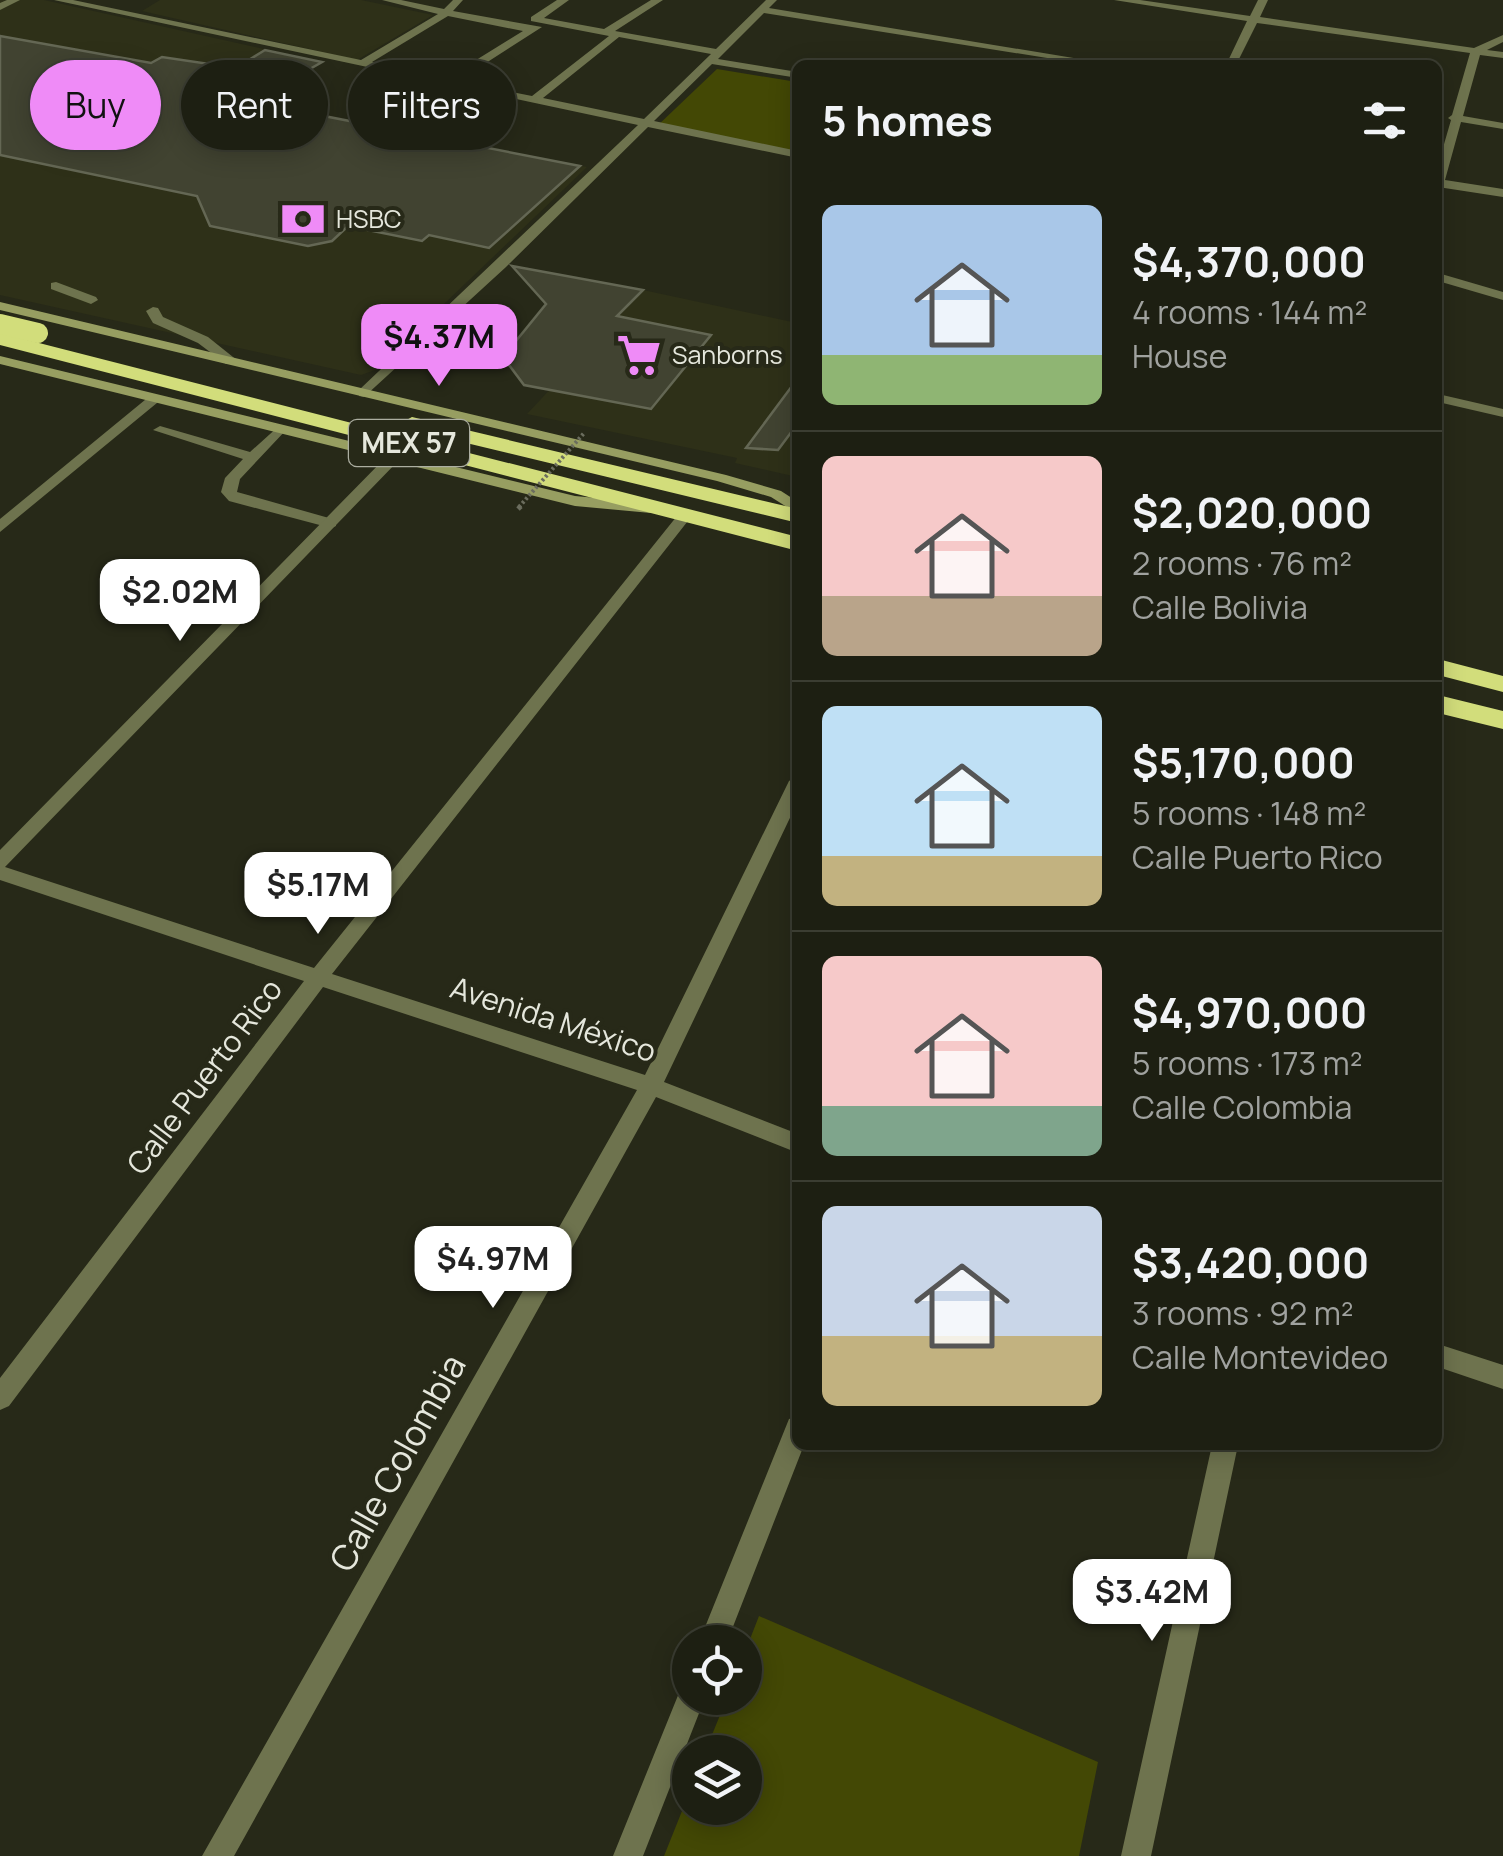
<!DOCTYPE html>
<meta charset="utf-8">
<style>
body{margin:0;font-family:Manrope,sans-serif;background:#2a2c20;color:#f1f3f6;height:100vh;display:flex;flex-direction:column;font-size:38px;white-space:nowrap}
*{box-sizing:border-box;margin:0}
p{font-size:32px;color:#a0a29f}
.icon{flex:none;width:55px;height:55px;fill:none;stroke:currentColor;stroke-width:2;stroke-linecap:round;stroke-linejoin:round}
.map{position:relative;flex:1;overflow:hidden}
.sheet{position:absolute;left:792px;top:60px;width:650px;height:1390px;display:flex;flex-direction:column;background:#1d1f12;border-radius:15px;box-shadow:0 5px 25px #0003,0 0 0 2px #3b3d32}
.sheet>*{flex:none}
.top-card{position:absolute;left:30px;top:60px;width:612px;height:90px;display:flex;gap:20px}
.buttons{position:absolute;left:672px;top:1625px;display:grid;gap:20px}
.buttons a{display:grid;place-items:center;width:90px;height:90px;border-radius:50%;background:#1d1f12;box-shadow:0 5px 25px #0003,0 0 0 2px #3b3d32;font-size:50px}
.price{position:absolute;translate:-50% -85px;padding:0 22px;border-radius:20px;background:#fff;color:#222;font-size:32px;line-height:65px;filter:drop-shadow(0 2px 5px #0008)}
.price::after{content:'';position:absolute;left:50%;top:60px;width:30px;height:22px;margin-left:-15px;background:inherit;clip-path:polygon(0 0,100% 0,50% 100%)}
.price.selected{background:#ef8bf7;color:#111}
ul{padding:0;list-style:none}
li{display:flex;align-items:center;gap:30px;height:250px;padding:0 30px}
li+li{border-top:2px solid #3b3d32}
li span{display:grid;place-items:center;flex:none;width:280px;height:200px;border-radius:15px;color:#555}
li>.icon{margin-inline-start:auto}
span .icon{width:120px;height:120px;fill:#fffc;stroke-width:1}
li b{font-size:42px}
h2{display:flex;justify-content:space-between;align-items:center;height:120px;padding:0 30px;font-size:42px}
.tag{padding:0 35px;border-radius:45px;background:#1d1f12;box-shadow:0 5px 25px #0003,0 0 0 2px #3b3d32;font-size:35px;line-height:90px}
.tag.selected{background:#ef8bf7;color:#111}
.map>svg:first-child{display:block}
.built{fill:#2e3018}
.green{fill:#434805}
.building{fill:#414331;stroke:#646754;stroke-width:2.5}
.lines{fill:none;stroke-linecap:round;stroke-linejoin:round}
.lane{fill:#6e734e;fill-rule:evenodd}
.street{fill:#6e734e;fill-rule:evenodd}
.secondary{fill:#979e61;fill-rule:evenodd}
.highway{fill:#d2dd7b;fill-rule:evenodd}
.path-bridge-far1{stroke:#6b6d5e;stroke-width:4;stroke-dasharray:2.5 2.5;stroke-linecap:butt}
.path-bridge{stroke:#6b6d5e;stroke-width:5;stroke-dasharray:4 4;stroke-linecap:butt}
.highway-bridge{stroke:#d2dd7b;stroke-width:20}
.labels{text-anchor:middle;stroke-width:8;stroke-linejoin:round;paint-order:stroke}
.far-poi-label{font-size:25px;fill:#e5e7dc;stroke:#272918;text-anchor:start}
.shield{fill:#272918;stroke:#acaea1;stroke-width:2.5}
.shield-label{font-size:28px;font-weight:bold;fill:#e5e7dc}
.street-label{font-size:30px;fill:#e5e7dc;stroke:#272918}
.near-street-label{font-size:35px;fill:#e5e7dc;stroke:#272918}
</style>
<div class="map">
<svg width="1503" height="1856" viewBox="0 0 1503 1856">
<rect width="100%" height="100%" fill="#272918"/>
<!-- built -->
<path class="built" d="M0,0h44l278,62 -68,41 333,64 -212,203 -14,5 -361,-80z
M160,0h201l72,15 -76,45 -215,-49z
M643,290l154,33v154l-62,-14 2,-5 -210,-44z"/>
<!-- green -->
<path class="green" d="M717,69l80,13v72l-142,-26z
M759,1616l339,146 -19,94h-415l26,-65v17h55v-56h-40l22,-54h18v-46z"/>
<!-- building -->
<path class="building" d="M0,36l151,27 11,-6 74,11 29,-18 57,12 -70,40 328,64 -91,82 -60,-13 -7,6 -74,-15 -16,15 -24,5 -98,-20 -13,-30 -197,-41z
M512,266l131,24 -26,26 94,19 -60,74 -127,-24 -21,-28 43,-53z
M798,378v45l-20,27 -32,-2z"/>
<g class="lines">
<!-- lane -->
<path class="lane" d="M7,0h13l-20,10v-7z
M56,282l40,15 2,3 -7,4 -40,-15v-6z
M153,307l5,1 5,9 45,20 30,24 -12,3 -28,-21 -45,-20 -7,-12z
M280,425l7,4 -47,50 -3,13 99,28v6l-5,2 -102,-27 -8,-9 4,-14 18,-19 -90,-29 7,-4 90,26z"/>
<!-- street -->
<path class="street" d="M54,0h19l288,60 77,-46 -56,-14h19l43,9 9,-9h10l-10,11 89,16 -84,54 74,15 77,-60 -78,-15v-4l26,-17h12l-25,18 60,11 47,-29h12l-48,31 101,18 50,-49h11l-8,8 347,57h-25l-327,-52 -46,46 80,13v6l-86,-14 -58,57 144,30v7l-150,-31 -142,140 -142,130 -5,-1v-6l279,-265zM448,16l75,15 -76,47 -75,-16zM619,37l92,17 -67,65 -101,-21z
M1114,0h26l110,16 8,-16h10l-8,17 214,31 29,-13v7l-16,8 16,2v6l-23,-3 -17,61 40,7v6l-42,-7 -16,58 58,9v8l-65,-10v-22l13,-45 -3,-2 4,-3 18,-62 -213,-30 -21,42h-10l21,-44z
M1438,273l65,19v8l-65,-19z
M1438,394l65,15v8l-65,-15z
M151,395l12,3 -163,134v-13z
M393,454l5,1v6l-393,406 309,101 367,-457h10v6l-359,457 313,101 144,-294 9,-6v26l-134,281 134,52v19l-142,-56 -422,759h-32l435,-766 -314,-103 -314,419 -9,4v-32l304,-397 -304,-101v-30l388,-395z
M1438,1344l65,21v24l-65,-22z
M798,1416v29h6l-77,197h-28l90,-223z
M1212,1445h26l-87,411h-30z
M690,1684v14h15l-62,158h-30l68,-168z"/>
<!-- secondary -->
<path class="secondary" d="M0,302l726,173 55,16 17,11v12l-27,-17 -54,-16 -717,-171z
M0,356l575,140 76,7 8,5 -8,5 -76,-7 -575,-142z"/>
<!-- highway -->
<path class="highway" d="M0,333l798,204v14l-798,-206z
M412,417l386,92v14l-394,-95 -3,-5z
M1438,659l65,17v16l-65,-17z
M1438,695l65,16v18l-65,-16z"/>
<!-- path-bridge-far1 -->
<path class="path-bridge-far1" d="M519,507l66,-75"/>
<!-- path-bridge -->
<path class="path-bridge" d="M518,509l4,-4"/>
<!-- highway-bridge -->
<path class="highway-bridge" d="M0,324l38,9"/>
</g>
<!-- icons -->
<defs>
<g id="bank-bare" transform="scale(3.45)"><path d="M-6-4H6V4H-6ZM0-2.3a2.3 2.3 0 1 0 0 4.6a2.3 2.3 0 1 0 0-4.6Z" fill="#ef8bf7" stroke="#272918" stroke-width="2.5" paint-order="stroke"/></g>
<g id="supermarket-bare" transform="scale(3.45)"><path d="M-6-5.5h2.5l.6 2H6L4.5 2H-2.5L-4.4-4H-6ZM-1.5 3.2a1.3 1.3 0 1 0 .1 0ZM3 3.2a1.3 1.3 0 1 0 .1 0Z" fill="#ef8bf7" stroke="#272918" stroke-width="2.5" paint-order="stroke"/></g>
</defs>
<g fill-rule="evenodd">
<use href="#bank-bare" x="303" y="219"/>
<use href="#supermarket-bare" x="639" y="355"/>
</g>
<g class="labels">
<!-- far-poi labels -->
<g class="far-poi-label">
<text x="336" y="228">HSBC</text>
<text x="672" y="364">Sanborns</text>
</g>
<!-- shield labels -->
<rect class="shield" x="349" y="420" width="120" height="46" rx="8"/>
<g class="shield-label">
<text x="409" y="453">MEX 57</text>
</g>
<!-- street labels -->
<g class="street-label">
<text transform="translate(553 1020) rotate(18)" y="10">Avenida México</text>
<text transform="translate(205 1077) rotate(-53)" y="10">Calle Puerto Rico</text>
</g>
<!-- near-street labels -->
<g class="near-street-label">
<text transform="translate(398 1463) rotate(-61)" y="12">Calle Colombia</text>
</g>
</g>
</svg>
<div class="buttons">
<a><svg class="icon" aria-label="locate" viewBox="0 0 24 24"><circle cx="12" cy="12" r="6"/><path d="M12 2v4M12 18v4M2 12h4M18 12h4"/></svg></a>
<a><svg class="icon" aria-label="layers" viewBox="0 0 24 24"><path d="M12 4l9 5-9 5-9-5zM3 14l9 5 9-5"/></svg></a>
</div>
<b class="price selected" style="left:439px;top:389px">$4.37M</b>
<b class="price" style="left:180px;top:644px">$2.02M</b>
<b class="price" style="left:318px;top:937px">$5.17M</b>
<b class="price" style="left:493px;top:1311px">$4.97M</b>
<b class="price" style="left:1152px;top:1644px">$3.42M</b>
<div class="top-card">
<a class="tag selected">Buy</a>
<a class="tag">Rent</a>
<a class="tag">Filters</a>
</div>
<section class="sheet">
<h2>5 homes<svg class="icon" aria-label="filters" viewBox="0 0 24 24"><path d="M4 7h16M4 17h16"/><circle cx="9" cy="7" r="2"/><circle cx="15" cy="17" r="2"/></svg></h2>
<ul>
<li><span style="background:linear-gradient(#a9c7e8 75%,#8fb573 0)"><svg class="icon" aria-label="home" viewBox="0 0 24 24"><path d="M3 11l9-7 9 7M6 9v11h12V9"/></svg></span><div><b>$4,370,000</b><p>4 rooms · 144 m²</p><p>House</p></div></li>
<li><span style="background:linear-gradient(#f6c9c9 70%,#b9a48a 0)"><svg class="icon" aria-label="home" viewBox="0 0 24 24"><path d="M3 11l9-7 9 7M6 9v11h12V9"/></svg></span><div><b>$2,020,000</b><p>2 rooms · 76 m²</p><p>Calle Bolivia</p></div></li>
<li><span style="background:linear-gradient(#bfe0f5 75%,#c2b280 0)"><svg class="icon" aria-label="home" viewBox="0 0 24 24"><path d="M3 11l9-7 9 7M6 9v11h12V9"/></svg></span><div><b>$5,170,000</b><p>5 rooms · 148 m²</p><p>Calle Puerto Rico</p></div></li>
<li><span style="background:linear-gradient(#f6c9c9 75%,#7fa58c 0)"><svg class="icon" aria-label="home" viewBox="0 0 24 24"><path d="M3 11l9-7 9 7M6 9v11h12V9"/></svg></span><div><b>$4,970,000</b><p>5 rooms · 173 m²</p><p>Calle Colombia</p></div></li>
<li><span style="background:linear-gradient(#c9d6e8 65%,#c2b280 0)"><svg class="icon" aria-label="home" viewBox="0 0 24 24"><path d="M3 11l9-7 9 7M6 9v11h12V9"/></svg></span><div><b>$3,420,000</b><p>3 rooms · 92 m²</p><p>Calle Montevideo</p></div></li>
</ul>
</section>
</div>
